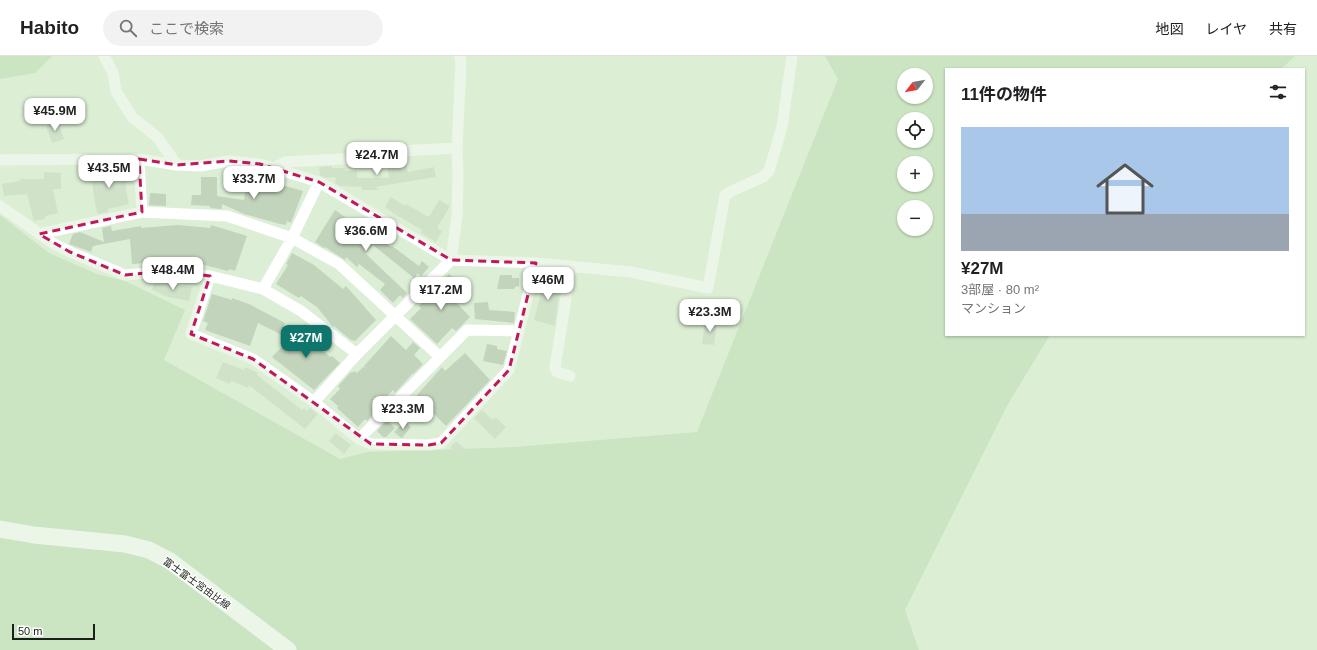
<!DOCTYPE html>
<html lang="ja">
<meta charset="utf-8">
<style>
body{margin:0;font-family:Helvetica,"Noto Sans JP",sans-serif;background:#f2f2f2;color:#202124;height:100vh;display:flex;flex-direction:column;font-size:15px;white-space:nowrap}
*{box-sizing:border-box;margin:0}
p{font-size:13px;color:#757577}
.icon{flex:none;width:22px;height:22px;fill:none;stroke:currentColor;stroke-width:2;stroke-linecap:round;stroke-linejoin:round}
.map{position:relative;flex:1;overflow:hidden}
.sheet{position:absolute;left:945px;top:12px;width:360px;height:268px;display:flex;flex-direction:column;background:#fff;border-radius:0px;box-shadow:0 1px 3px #0004}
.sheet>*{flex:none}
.needle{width:26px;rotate:239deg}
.buttons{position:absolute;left:897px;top:12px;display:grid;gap:8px}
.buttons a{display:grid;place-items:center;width:36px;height:36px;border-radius:50%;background:#fff;box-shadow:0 1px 3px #0004;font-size:20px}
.scale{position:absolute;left:12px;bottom:10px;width:83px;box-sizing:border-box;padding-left:4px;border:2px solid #192017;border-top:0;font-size:11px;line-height:14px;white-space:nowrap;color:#192017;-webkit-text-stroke:3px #fff;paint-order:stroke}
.price{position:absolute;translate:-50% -34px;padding:0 9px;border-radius:8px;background:#fff;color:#222;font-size:13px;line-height:26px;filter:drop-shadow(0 1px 2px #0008)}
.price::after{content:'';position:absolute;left:50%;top:24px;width:12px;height:9px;margin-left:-6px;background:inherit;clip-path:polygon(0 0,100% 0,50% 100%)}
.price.current{background:#0f766e;color:#fff}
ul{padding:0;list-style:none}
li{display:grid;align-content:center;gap:8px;height:212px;padding:0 16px}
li+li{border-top:1px solid #e0e0e0}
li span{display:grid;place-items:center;height:124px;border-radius:0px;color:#555}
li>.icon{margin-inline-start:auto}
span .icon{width:72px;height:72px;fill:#fffc;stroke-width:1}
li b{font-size:17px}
h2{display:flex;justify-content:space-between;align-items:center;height:48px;padding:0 16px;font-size:17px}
header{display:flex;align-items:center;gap:24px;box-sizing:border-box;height:56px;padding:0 20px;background:#fff;border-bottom:1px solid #e0e0e0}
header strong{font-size:19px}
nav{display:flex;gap:22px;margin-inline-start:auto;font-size:14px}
.search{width:280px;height:36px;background:#f2f2f2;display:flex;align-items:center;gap:10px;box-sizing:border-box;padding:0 14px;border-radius:22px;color:#757577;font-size:15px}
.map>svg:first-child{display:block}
.green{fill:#b5d7aa;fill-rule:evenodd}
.building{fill:#c2d4bb}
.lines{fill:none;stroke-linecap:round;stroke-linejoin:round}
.street{stroke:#fff;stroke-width:11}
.primary{stroke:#fff;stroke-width:17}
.marked{fill:none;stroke:#c2185b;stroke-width:3;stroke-dasharray:8 5;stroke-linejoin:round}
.labels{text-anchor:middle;stroke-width:3;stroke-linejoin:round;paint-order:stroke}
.street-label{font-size:10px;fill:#192017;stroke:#fff}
</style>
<header>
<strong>Habito</strong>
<div class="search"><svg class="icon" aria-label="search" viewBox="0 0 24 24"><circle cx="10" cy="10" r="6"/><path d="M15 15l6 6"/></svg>ここで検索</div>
<nav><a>地図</a><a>レイヤ</a><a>共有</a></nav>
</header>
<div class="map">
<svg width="1317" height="594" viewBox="0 0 1317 594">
<rect width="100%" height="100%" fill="#dcefd6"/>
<!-- green -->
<path class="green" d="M0,0h52l-17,17 -35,6z
M825,0h470l-14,13h-335v266h104l-42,69 -103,206 14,40h-919v-435l49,38 48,21 28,7 60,29 -21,50 176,99 27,-7 148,-5 182,-15 141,-353zM904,19h22v22h-22zM904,63h22v22h-22zM904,107h22v22h-22zM904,151h22v22h-22z"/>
<!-- building -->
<path class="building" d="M58,66l6,17 -12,4 -6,-17z
M405,104l3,12 26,-5 2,10 -61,10 5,3h-18v-3l-22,-1 -5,-3 1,-6 -11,1 -5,-3 -1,-8 13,-1v2h13v3h12v7h32l-2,-16z
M105,114h22l-1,21 3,13 -21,5v3l-9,2 -2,-1 -3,-15 -3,-27z
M44,116l17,1v16h-8l5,24 -13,3v3l-11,2 -7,-27 -23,2 -2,-12 18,-3v-2h24z
M247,119l56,16 -12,32 -4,-2 -1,4 -6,-1 -36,-10 -22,-10v5l-12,-1v-2l-19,-1 1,-10h9v-18h16v19l27,4z
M150,137l16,1v12l-17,-1z
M391,141l14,9 1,-2 23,13 10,-17 11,6 -13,22 5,3 -6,11 -15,-9 1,-3 -31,-18h1l-7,-5z
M335,154l24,17 1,-3 3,2 28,21 1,-1 27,20 3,-5 7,6 -8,9 -3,-3 -4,5 -41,-33 -7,9 41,39 -4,5 -3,-3 -7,8 -13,-13 5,-6 -26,-20 -2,3 -11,-10 -1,3 -20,-13 -1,1 -9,-6z
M178,169l32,3 1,-3 36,11 -12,35 -6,-2 -1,2 -35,-9v3h-13v-2h-23v-1l-25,2 -2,-25 -37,7 -2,6 -22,-8 4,-10 7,-2 24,10 -2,-14 9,-2 1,5 29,-5v2z
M292,197l22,12 29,24 3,-3 30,34 -21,21 -4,-1 -17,-14 -1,1 -16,-20 -16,-11 -2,2 -23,-14 12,-19 -2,-1z
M542,217l11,3v4h3l-1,4 5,1 -5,41 -21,-6 9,-36h-3z
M449,218l13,12 -11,11 19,20 -14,14 -4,-3 -15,16 -27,-25 11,-11 -2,-2z
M500,219h12v3h7v8l-4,1 -1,2h-17z
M159,225l5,2 1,-1 6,2 21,3 -3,14 -21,-4 -16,-7 3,-8 3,2z
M212,238l20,6v-2l17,6 36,19 -5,11 -22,-11 -8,23 -45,-16 3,-7 -5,-2z
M488,246l1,8 26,2 -1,11 -39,-4 -1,-16z
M705,265l12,1 -3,23 -12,-1z
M304,268l8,6 -5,7 23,20 2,-1 8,7 -26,27 -42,-33z
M391,280l15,14 7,-8 7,6 -6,7 9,9 -10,10h-1l-17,19 -2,-3 -18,18 2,2 -10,11 -2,-2 -7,8 -21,-19 1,-2 -8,-7 10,-10 -2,-3 13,-14 1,1 2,-2 3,2 6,-6 2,1 -1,-2z
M487,288l10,2v3l10,2 -4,14 -20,-4z
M465,297l25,27 -44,46 -19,-19 -15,15 -9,-9 16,-16 -2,-2 25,-28 3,4z
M223,306l21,8 1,-3 13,6 -1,2 45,35 2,-2 3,3 3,-3 8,6 -13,15 -56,-44 -1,3 -17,-7 -1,3 -14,-6z
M482,354l11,10 3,-3 10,10 -11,12 -21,-21z
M387,364l8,8 -9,9h-3l-6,-6z
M405,365l6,6 -9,11 -2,-1 -6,-5z
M336,377l15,12 -7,9 -15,-13z
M456,385l10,9 -6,7 -10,-10z"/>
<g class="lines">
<!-- street -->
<path class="street" d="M104,0l9,17 3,18 16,26 25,20 20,28
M139,103l3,53
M0,104l139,-1 38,6 23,1 29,-5 31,3 59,18 132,78 85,3 95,9 77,16 17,-93 7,-4 31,-14 6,-6 13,-44 10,-71
M274,112l11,-6 75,-4 18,-6 79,-4
M0,150l54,38 16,8 55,23 44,-4 41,5 -19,58 62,25 61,43 45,37 12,5 58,1 12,-2 68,-73 27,-107
M39,178l103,-22 85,4 65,22 47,26 101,93
M210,220l53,13 38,22 56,43
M263,233l29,-51 27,-56
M570,320l-13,-4 -2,-4 16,-102
M314,346l43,-48 94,-94 6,-44 1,-41 -1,-27 4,-84 -1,-8
M359,383l108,-109 52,1"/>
<!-- primary -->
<path class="primary" d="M0,473l34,6 91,9 24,6 21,11 118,89"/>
</g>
<!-- marked area -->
<path d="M0 0H1317V594H0ZM139,103l38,6 52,-4 31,3 59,18 132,78 85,3 -27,107 -68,73 -12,2 -58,-1 -118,-85 -62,-25 19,-58 -41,-5 -44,4 -55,-23 -31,-18 103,-22z" fill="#dcefd6" fill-opacity=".55" fill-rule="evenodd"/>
<path class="marked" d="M139,103l38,6 52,-4 31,3 59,18 132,78 85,3 -27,107 -68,73 -12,2 -58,-1 -118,-85 -62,-25 19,-58 -41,-5 -44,4 -55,-23 -31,-18 103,-22z"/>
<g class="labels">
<!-- street labels -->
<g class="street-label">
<text transform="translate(197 527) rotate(36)" y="4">富士富士宮由比線</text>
</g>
</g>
</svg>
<div class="buttons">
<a><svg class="needle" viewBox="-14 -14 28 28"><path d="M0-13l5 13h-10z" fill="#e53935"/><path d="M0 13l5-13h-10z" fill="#757577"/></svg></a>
<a><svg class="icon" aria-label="locate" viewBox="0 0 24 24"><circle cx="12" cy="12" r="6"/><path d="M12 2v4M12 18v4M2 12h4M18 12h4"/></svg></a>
<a>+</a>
<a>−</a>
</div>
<div class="scale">50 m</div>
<b class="price" style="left:55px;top:76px">¥45.9M</b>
<b class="price" style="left:377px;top:120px">¥24.7M</b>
<b class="price" style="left:109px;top:133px">¥43.5M</b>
<b class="price" style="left:254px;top:144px">¥33.7M</b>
<b class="price" style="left:366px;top:196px">¥36.6M</b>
<b class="price" style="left:173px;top:235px">¥48.4M</b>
<b class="price" style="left:548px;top:245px">¥46M</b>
<b class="price" style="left:441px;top:255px">¥17.2M</b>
<b class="price" style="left:710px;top:277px">¥23.3M</b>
<b class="price current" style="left:306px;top:303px">¥27M</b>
<b class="price" style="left:403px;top:374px">¥23.3M</b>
<section class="sheet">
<h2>11件の物件<svg class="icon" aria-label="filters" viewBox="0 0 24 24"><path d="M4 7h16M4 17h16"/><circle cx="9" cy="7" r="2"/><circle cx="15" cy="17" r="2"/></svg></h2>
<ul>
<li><span style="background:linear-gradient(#a9c7e8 70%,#9aa5b1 0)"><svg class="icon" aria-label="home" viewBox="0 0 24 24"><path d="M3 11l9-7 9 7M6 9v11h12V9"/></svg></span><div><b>¥27M</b><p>3部屋 · 80 m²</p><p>マンション</p></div></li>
</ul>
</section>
</div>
